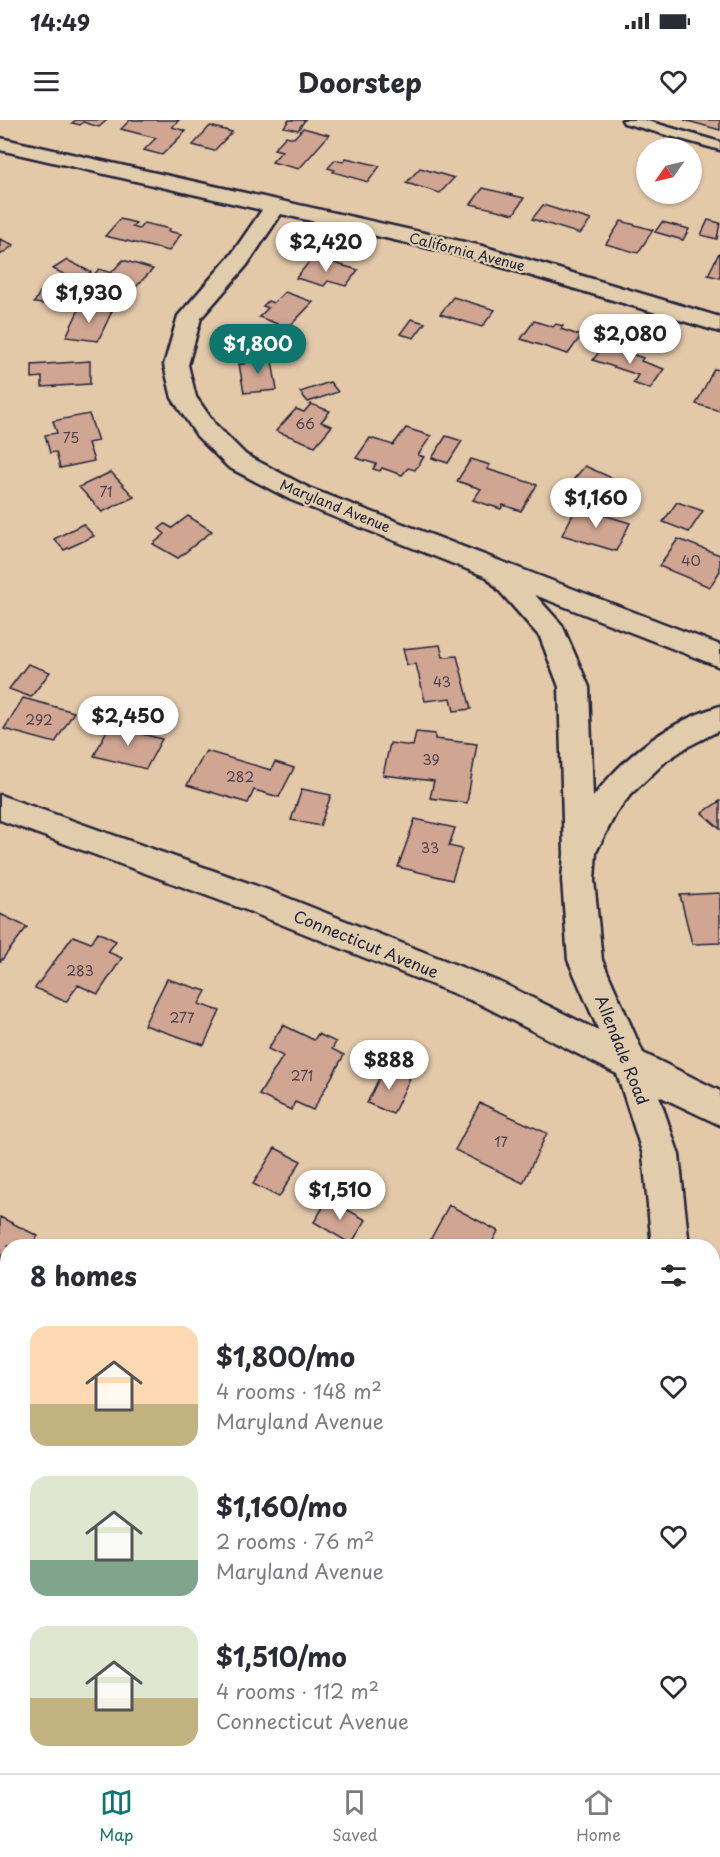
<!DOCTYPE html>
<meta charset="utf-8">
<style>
body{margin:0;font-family:"Playpen Sans",sans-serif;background:#f7f7f7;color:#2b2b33;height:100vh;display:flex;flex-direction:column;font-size:22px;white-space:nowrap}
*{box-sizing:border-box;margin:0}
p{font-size:20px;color:#7c7c81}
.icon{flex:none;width:33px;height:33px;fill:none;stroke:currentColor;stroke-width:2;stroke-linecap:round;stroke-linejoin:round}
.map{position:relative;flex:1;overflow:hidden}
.drawer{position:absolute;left:0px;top:1119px;width:720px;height:534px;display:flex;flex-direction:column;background:#fff;border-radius:24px 24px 0 0;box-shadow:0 2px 4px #0004}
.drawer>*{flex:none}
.needle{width:39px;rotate:236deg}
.tools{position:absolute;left:636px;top:18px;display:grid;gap:12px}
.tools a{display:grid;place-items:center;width:66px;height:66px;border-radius:50%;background:#fff;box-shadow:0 2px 4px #0004;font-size:30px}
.price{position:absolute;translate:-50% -51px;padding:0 14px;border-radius:21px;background:#fff;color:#222;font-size:20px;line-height:39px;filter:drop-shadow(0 2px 3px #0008)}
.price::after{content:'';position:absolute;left:50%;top:36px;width:18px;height:14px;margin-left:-9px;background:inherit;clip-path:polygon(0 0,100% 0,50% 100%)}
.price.active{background:#0f766e;color:#fff}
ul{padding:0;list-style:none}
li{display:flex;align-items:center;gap:18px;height:150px;padding:0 30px}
li span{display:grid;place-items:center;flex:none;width:168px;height:120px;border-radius:18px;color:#555}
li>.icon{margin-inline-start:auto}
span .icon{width:72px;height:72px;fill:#fffc;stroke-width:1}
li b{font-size:26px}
h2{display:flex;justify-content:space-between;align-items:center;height:72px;padding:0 30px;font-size:26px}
.status{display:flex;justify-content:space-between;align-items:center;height:42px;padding:0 30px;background:#fff;direction:ltr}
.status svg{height:16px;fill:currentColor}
header{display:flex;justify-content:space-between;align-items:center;height:78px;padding:0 30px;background:#fff;font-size:27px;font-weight:700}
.menu{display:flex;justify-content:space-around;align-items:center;height:84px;border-top:2px solid #e1e1e2;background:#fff;font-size:16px;color:#7c7c81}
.menu a{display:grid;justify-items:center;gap:3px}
.menu .active{color:#0f766e}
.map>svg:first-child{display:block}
.building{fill:#d0a592;stroke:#22223b;stroke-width:1.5}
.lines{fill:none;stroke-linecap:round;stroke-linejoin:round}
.service-casing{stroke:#22223b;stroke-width:5}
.minor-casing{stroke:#22223b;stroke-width:5}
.tertiary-casing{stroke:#22223b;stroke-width:5}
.primary-casing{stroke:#22223b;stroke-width:5}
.service{fill:#e1ccab;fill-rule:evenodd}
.minor{fill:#e1ccab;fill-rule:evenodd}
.tertiary{fill:#e1ccab;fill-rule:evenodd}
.primary{fill:#fbdcab;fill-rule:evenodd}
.labels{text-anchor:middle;stroke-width:4.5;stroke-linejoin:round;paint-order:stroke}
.far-street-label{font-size:14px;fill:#22223b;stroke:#e1ccab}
.number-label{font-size:14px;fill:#4e4351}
.street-label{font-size:16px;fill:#22223b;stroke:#e1ccab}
</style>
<div class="status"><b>14:49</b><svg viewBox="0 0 49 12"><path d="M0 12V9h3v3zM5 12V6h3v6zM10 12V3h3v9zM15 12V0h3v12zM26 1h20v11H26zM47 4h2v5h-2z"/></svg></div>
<header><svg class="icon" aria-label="menu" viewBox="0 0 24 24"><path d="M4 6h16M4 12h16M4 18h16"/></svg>Doorstep<svg class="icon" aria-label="heart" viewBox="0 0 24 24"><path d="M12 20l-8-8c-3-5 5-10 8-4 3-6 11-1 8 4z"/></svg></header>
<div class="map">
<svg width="720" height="1653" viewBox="0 0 720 1653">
<rect width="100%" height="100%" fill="#e4c9a9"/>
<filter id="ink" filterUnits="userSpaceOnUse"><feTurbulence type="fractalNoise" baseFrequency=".0167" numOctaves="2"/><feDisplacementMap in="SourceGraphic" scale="12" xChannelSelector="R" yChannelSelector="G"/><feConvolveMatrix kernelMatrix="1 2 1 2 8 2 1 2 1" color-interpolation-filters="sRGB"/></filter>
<g filter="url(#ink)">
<!-- building -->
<path class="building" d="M76,0h31l-8,7 -16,-5 -3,3 -8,-2z
M130,0h49l-7,7 14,4 -24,24 -18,-5 12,-12 -35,-9z
M289,0h16l-7,10 -14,-3z
M684,0h36v10z
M210,6l22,6 -18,19 -21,-6z
M303,8l26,7 -30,34 -27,-7 10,-11 -8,-2 12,-13 8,2z
M346,38l34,8 -12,16 -35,-10 2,-2 -7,-2 7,-8 8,2z
M420,48l34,10 -14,15 -34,-10z
M483,68l41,10 -10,16 -43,-10z
M543,85l48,15 -11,14 -48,-15z
M120,99l16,4 -4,4 7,2 5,-6 26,6 -2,2 13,3 -12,17 -64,-15z
M708,100l12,3 -3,16 -16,-4z
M621,101l32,9 -15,23 -32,-9z
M662,102l27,7 -6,11 -28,-8z
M0,119l14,6 -14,10z
M719,133h1v25l-12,-3z
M313,137l45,13 -12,16 -18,-5 -4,5 -28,-8z
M67,140l24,12 -13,9 -25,-12z
M123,140l30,9 -21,22 -41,-13 8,-9 12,4z
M40,172l25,3 -6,11 -25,-3z
M285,172l28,10 -25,26 -29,-11 9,-9 -5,-2 5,-5 5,2z
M453,177l42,13 -13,17 -42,-13z
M80,187l32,4 -14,30 -32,-4z
M411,199l14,4 -11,15 -14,-4z
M534,201l19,6 3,-3 7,2 -2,3 20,7 -13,18 -47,-15z
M604,225l39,13 -2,3 23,8 -14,20 -17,-6 5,-8 -45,-15z
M271,235l6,35 -33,3 -5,-29h6l-1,-6z
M90,241v23l-48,3v-10l-10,1v-13z
M714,249l6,1v41l-24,-7z
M330,262l8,10 -30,10 -8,-10z
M311,284l19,7 -9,11 11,4 -17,20 -39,-15 20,-22 8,3z
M89,294l9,27 -10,2 6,18 -34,7 -4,-16 -6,1 -5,-18 12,-2 -4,-12z
M406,308l25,8 -13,19 6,2 -9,13 -7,-2 -6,7 -20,-7 -2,3 -7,-2 3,-5 -20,-6 14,-20 23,7z
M446,316l16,5 -14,22 -16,-5z
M471,339l19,6 -3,4 50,16 -16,26 -18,-6 -2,4 -28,-9 8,-11 -24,-8z
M585,346l27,12 -17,20 -27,-12z
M111,352l23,25 -32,15 -23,-25z
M677,382l26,9 -14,21 -26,-10z
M577,387l53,16 -14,28 -54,-16z
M188,396l24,15 -34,27 -25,-14 12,-10 -6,-5 6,-5 7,4z
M83,404l11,12 -30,14 -10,-11z
M678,419l42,16v16l-10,16 -51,-21z
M440,525l3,12 14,-1 14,53 -17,2 -3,-13 -26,3 -9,-37 -9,1 -4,-16z
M28,544l22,8 -19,25 -22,-8z
M23,578l51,14 -19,31 -51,-14z
M109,606l53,13 -16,30 -52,-13z
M416,612l19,2v5l42,5 -10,59 -37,-5 4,-17 -51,-6 7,-32 23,3z
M206,631l65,19 4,-8 19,6 -15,29 -25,-7 -6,13 -61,-18z
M302,669l29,6 -11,31 -29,-6z
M720,681v28l-18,-16z
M415,699l40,9 -6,18 13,3 -10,31 -54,-13z
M720,773v50l-28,1 -12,-49z
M0,794l27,13 -26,34h-1z
M98,812l18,9 -8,11 14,6 -24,36 -20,-9 -12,17 -31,-14 38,-52 18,7z
M167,859l39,12 -7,13 21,7 -16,34 -60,-20z
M283,905l31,15 4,-6 18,8 -4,7 12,6 -31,55 -18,-8 -4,8 -32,-15 24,-39 -15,-7z
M384,948l26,10 -17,36 -26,-11z
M480,983l67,30 -24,50 -68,-33z
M275,1028l26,13 -22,36 -26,-13z
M328,1079l38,21 -15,24 -37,-22z
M449,1085l49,26 -8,15h-63z
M0,1097l38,19 -7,10h-23v36l-8,-4z
M714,1499l6,3v58l-8,-5z"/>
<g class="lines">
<!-- service casing -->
<g class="service-casing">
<path id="service" d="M622,0h22l76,22v8l-96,-27z"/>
</g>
<!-- minor casing -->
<g class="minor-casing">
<path id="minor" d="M0,18l482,108 238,71v15l-252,-75 -187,-43 -34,51 -46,53 -13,47 8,32 19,27 31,31 63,33 411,157v22l-185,-72 27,30 27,62 4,110c33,-43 76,-75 127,-91v24l-33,17 -21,14 -35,33 -15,19 -20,39 -2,28 8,80 41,93 77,38v34l-61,-29 20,59 10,91h-37l-9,-91 -26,-81 -137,-70 -234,-94 -246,-90v-25l268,95 236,94 95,47 -31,-71 -6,-80 2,-26 -5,-167 -19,-50 -53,-60 -196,-77 -63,-33 -31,-31 -25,-38 -8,-33 14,-49 53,-61 31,-45 -262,-60z"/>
</g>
<!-- tertiary casing -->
<g class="tertiary-casing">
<path id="tertiary" d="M438,1646h102l4,7h-110z"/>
</g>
<!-- primary casing -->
<g class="primary-casing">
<path id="primary" d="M0,1328l8,3v41l-8,-3z
M0,1449l8,3v44l-8,-3z
M261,1646h53l4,7h-55z
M489,1646h54l4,7h-56z"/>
</g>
<!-- service -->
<use href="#service" class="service"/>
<!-- minor -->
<use href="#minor" class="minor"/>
<!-- tertiary -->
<use href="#tertiary" class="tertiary"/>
<!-- primary -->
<use href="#primary" class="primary"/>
</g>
</g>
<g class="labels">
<!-- far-street labels -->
<g class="far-street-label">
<text transform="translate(467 132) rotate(14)" y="5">California Avenue</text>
<text transform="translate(335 386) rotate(22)" y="5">Maryland Avenue</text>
</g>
<!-- number labels -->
<g class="number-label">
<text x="305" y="309">66</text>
<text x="71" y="323">75</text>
<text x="106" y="377">71</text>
<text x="691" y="446">40</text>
<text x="442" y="567">43</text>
<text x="39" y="605">292</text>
<text x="431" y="645">39</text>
<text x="240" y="662">282</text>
<text x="430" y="733">33</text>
<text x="80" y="856">283</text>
<text x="182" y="903">277</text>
<text x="302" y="961">271</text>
<text x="501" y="1027">17</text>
</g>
<!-- street labels -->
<g class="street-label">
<text transform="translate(366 824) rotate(22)" y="6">Connecticut Avenue</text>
<text transform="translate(622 930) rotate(68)" y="6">Allendale Road</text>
</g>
</g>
</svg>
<div class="tools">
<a><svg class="needle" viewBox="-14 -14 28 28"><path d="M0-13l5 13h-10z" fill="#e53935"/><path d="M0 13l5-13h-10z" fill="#7c7c81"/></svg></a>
</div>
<b class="price" style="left:326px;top:153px">$2,420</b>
<b class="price" style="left:89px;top:204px">$1,930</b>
<b class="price" style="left:630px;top:245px">$2,080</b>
<b class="price active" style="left:258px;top:255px">$1,800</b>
<b class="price" style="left:596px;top:409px">$1,160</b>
<b class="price" style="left:128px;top:627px">$2,450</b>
<b class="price" style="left:389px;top:971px">$888</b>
<b class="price" style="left:340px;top:1101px">$1,510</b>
<section class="drawer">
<h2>8 homes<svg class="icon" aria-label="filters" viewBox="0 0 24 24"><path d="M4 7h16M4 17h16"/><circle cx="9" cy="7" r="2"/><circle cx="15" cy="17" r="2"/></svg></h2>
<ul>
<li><span style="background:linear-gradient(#ffd9b3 65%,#c2b280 0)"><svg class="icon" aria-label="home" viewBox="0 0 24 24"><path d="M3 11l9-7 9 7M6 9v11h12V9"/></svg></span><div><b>$1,800/mo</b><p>4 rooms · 148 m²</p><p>Maryland Avenue</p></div><svg class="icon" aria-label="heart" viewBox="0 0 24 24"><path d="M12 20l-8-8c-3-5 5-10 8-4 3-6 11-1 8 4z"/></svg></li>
<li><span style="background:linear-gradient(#dfe7d0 70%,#7fa58c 0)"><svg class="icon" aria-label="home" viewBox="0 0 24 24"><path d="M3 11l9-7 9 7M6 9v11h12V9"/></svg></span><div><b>$1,160/mo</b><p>2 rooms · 76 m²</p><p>Maryland Avenue</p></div><svg class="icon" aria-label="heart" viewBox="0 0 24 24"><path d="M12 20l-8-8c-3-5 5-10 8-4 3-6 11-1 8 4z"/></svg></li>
<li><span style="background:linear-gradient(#dfe7d0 60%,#c2b280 0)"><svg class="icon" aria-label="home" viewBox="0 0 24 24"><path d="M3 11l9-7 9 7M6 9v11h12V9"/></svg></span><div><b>$1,510/mo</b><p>4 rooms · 112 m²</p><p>Connecticut Avenue</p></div><svg class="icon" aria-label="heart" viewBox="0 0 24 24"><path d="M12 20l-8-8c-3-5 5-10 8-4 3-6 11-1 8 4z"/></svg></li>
</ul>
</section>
</div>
<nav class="menu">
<a class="active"><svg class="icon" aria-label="map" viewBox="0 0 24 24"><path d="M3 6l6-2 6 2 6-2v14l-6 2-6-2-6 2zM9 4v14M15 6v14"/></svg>Map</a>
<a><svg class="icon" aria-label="saved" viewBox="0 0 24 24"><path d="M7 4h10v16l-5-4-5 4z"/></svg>Saved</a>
<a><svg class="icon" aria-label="home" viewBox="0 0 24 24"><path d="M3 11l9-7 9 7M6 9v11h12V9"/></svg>Home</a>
</nav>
